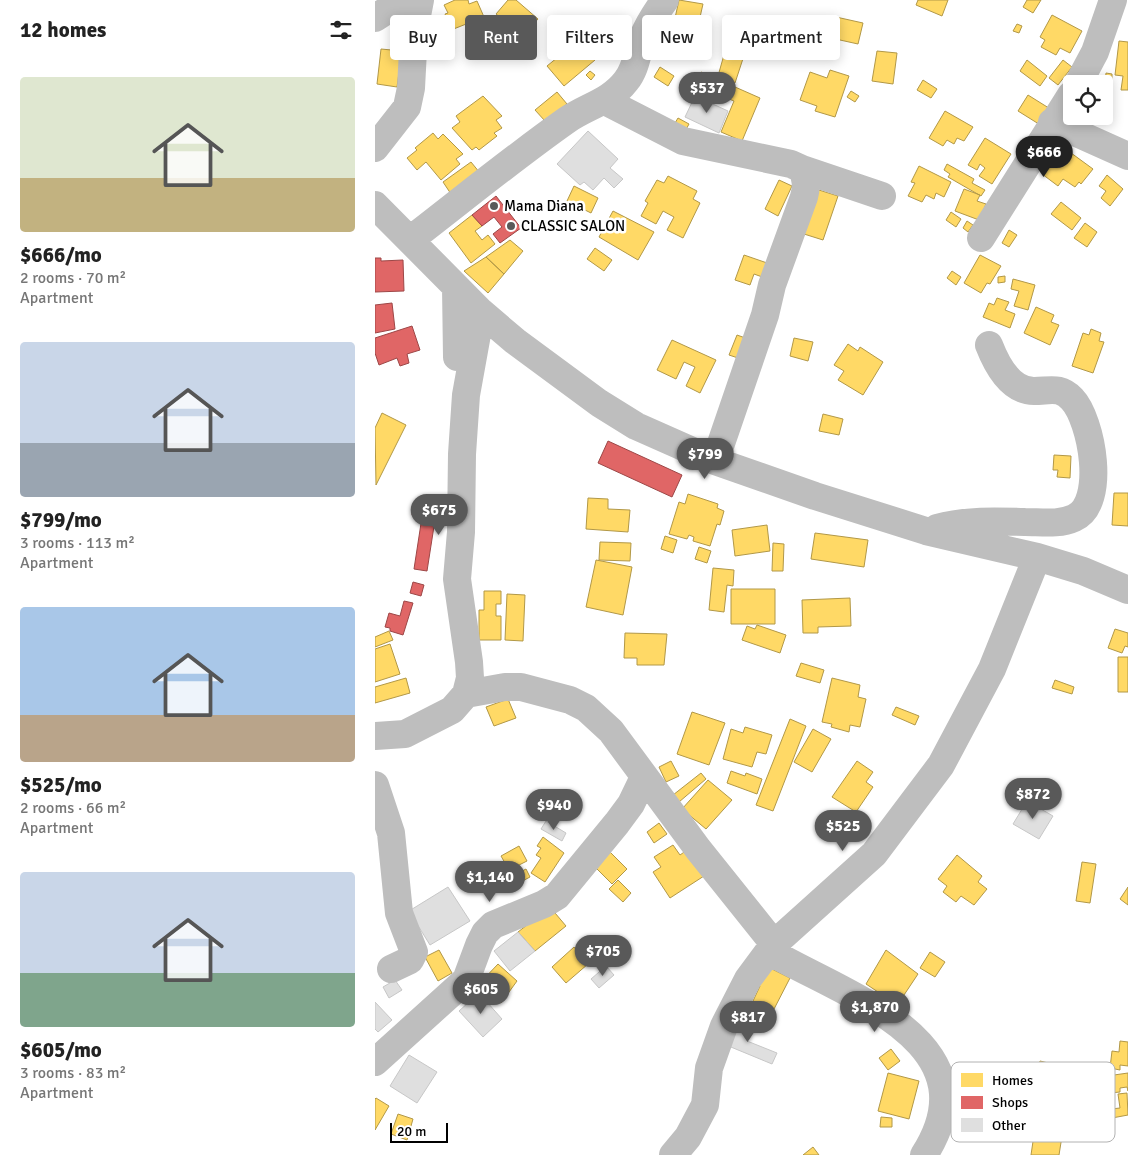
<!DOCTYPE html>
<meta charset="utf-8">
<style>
body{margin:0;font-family:Signika,sans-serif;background:#f6f6f6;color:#222;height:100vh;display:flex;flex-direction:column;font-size:19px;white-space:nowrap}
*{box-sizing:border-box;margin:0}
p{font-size:16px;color:#767676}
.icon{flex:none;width:28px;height:28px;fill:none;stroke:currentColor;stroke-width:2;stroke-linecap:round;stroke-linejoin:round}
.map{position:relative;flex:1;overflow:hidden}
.sheet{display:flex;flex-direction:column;background:#fff;width:375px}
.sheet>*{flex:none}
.banner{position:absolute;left:15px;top:15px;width:475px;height:45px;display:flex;gap:10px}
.controls{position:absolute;left:688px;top:75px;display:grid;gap:10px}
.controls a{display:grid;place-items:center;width:50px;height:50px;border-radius:5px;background:#fff;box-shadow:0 2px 12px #0003;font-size:25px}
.scale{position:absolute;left:15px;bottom:12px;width:58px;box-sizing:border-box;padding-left:5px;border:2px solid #000;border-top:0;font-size:14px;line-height:18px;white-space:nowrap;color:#000;-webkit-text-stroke:4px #fff;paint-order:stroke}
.price{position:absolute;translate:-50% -42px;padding:0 11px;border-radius:18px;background:#595959;color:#fff;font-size:16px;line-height:32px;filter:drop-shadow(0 1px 2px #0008)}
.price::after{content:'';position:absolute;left:50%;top:30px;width:15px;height:11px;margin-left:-8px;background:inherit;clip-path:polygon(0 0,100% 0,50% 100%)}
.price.on{background:#222;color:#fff}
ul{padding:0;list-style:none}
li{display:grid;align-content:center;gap:10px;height:265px;padding:0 20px}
li span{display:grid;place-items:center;height:155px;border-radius:5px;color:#555}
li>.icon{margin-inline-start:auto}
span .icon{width:90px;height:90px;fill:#fffc;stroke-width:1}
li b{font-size:21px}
h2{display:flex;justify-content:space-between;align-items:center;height:60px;padding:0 20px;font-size:21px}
.pill{padding:0 18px;border-radius:5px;background:#fff;box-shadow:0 2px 12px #0003;font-size:18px;line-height:45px}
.pill.on{background:#595959;color:#fff}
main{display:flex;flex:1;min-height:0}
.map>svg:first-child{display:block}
.homes{fill:#ffd966;stroke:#b29847}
.shops{fill:#e06666;stroke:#9d4747}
.building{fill:#dfdfdf;stroke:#c7c7c7}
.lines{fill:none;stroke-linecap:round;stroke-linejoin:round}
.minor{stroke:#bebebe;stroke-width:28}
.poi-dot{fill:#595959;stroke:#fff;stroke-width:2}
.labels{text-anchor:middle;stroke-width:5;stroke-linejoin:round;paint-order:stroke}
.poi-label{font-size:15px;fill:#000;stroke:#fff;text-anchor:start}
.key{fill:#fff;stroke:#b2b2b2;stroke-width:1}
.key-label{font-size:14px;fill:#000}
</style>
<main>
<section class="sheet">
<h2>12 homes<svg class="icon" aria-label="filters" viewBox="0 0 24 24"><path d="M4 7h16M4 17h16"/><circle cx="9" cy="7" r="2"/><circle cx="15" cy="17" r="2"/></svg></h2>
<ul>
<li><span style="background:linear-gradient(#dfe7d0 65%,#c2b280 0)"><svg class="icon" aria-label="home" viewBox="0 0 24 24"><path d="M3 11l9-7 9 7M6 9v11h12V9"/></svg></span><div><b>$666/mo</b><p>2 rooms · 70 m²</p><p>Apartment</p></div></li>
<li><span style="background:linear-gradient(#c9d6e8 65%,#9aa5b1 0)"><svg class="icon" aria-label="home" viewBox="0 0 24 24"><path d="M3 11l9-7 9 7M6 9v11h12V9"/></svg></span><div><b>$799/mo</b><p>3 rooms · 113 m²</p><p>Apartment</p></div></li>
<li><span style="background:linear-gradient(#a9c7e8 70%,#b9a48a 0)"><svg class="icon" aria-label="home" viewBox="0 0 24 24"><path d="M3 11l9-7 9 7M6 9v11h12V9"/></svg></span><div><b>$525/mo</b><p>2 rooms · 66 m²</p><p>Apartment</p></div></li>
<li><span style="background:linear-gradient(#c9d6e8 65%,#7fa58c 0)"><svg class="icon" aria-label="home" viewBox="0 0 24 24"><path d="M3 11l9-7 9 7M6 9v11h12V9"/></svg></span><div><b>$605/mo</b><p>3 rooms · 83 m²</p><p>Apartment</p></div></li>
</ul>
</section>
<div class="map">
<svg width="753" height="1155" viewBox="0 0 753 1155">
<rect width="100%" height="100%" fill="#fff"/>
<!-- homes -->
<path class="homes" d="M80,0h13l1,4 8,-3 7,16 -33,13 -6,-16 3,-1 -4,-8z
M133,0h8l22,19 -20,22 -9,-8 4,-5 -17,-14z
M304,0l24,4 -5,22 8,1 -4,16 -7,-2 -2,10 -24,-6z
M543,0h30l-6,16 -26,-11z
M652,0h14l-8,13 -10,-6z
M677,15l30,16 -12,22 -10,-5 -4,7 -15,-8 4,-7 -5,-3z
M360,16l20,6 -20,61 -17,-7z
M118,17l16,21 -15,11 -15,-22z
M461,17l27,6 -5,21 -27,-6z
M642,24l5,2 -3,7 -6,-2z
M204,40l16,20 -31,26 -17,-20z
M744,41l9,1v48h-7l2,-14 -8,-1z
M6,49l21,2 -5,36 -20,-3z
M502,51l20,2 -4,31 -21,-3z
M652,60l20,16 -7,10 -20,-15z
M688,60l9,7 -14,18 -9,-7z
M285,67l14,9 -6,10 -14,-9z
M455,70l19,6 -14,41 -20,-6 2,-5 -17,-6 10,-28 17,6z
M215,71l5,4 -4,5 -5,-5z
M326,72l59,26 -18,43 -21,-9 13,-31 -29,-12 -2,7 -11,-4z
M731,73l6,1v9h-7z
M548,80l14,9 -6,9 -14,-8z
M476,91l8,5 -4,6 -8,-5z
M182,92l10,12 -22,17 -10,-11z
M653,95l24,15 -10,16 -24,-15z
M108,96l19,20 -6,4 6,8 -8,5 3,3 -18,14 -3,-3 -4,3 -20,-22 8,-6 -4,-6z
M570,111l28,16 -9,14 -7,-3 -3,6 -7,-4 -4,6 -14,-8z
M303,118l11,6 -6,11 -11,-7z
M58,133l5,6 5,-5 20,20 -7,5 4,5 -19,16 -15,-18 -9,8 -10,-12 10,-8 -2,-2z
M678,135l9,9 -6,6 -4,-4z
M610,138l26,16 -19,30 -13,-8 6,-8 -5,-4 -3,6 -9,-5z
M692,150l26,19 -12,15 -2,-2 -4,5 -12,-8 -5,7 -16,-12 17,-22 4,3z
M96,162l9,11 -29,21 -8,-12z
M572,164l27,15 -2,4 13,7 -4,6 -33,-19 2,-3 -6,-4z
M544,166l32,16 -7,15 -8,-4 -2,6 -8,-4 -4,7 -14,-6 7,-13 -4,-1z
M732,175l16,14 -13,17 -9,-8 5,-7 -7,-5z
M293,176l29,15 -4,8 7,4 -17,35 -16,-8 7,-13 -11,-6 -7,13 -15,-8 7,-13 -3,-2 12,-21 7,3z
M404,180l13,6 -14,30 -13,-7z
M199,186l24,12 -7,15 -24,-12z
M589,189l16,6 -3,6 9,3 -7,16 -24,-9z
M444,190l19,6 -15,44 -19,-6z
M686,202l20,16 -9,12 -21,-16z
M238,211l41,21 -16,28 -39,-23z
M576,212l10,7 -5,8 -10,-7z
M97,215l10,11 -7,5 7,9 6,-5 7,9 -24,19 -22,-30z
M592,221l6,4 -5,7 -5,-4z
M710,223l12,9 -10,15 -13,-9z
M634,230l8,5 -8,12 -7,-4z
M135,240l13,11 -19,23 -18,-17z
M220,248l17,12 -8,11 -17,-12z
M369,255l26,9 -5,14 -11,-4 -4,11 -15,-5z
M605,255l21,11 -11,18 -3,-1 -6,10 -17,-10z
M111,257l18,17 -16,19 -24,-22z
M577,271l9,6 -5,8 -9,-7z
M630,276v6l-7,1v-6z
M638,279l22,6 -7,25 -14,-4 5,-15 -8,-2z
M622,298l12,4 -4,8 10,4 -5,14 -27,-11 6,-14 5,2z
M661,307l18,8 -3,7 8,3 -9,20 -26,-12z
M716,329l10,4 -2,8 5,1 -11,31 -21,-7 11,-33 6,2z
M362,335l14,5 -7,20 -15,-5z
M419,338l19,4 -5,19 -18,-5z
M297,340l44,20 -16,33 -14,-7 9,-19 -11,-5 -8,17 -19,-9z
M473,344l10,7 2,-4 23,15 -20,33 -25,-15 6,-9 -10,-6z
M7,413l24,12 -30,60 -1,-57z
M448,414l20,5 -4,16 -20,-4z
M679,455l17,1 -1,22 -13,-1 1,-7h-5z
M739,493h14v33l-16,-1z
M313,494l30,10 -1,4 7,3 -4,14 -3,-1 -7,22 -17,-5 1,-4 -5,-2 -2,4 -18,-5 10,-32 6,2z
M213,498l20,1v10l22,1 -2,22 -42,-3z
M392,525l3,26 -35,5 -3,-26z
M440,533l53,7 -4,27 -53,-8z
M290,536l12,4 -4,13 -12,-4z
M225,542l31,1 -1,18 -31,-1z
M398,543l11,1 -1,27h-11z
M324,547l12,4 -4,12 -12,-4z
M221,560l36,7 -9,48 -37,-8z
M338,568l21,2 -1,16 -6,-1 -3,27 -15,-2z
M356,589h44v35h-44z
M109,591h17v13h-5v12h5v24h-22v-30h5z
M132,594l18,1 -2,46 -18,-1z
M475,598l1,28 -33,1v6h-15l-1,-33z
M382,625l29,10 -6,18 -38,-13 5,-14 8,3z
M740,629l13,4v14l-3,-1 -3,7 -14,-5z
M14,631l4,9 -18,7v-10z
M250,633l42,1 -3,31h-27v-7h-13z
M15,644l10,30 -25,8v-33z
M743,657h10v35h-10z
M426,663l23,7 -4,13 -24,-7z
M31,678l4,15 -35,10v-16z
M457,678l28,7 -2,12 8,2 -6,28 -10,-2 -1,7 -18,-5 1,-3 -10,-2z
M680,680l19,7 -2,7 -20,-6z
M133,699l8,19 -22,8 -8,-19z
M521,707l23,9 -4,9 -23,-10z
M317,712l33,11 -16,42 -32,-11z
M415,719l16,7 -33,85 -17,-6z
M370,727l27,8 -6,19 -9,-2 -5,15 -29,-8 8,-30 12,4z
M438,729l18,10 -19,33 -18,-10z
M296,761l8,15 -13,6 -7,-15z
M482,761l16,11 -7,10 7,5 -17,25 -24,-15z
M356,771l14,5 1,-3 16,6 -5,15 -30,-11z
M326,773l5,6 -27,23 -6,-7z
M333,780l24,20 -26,29 -24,-20z
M284,823l8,11 -13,9 -7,-11z
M168,837l21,16 -19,29 -14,-9 10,-15 -5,-3 5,-7 -4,-2z
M298,845l7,10 7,-5 17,26 -34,22 -17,-26 8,-5 -7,-10z
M144,846l8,15 -18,9 -8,-14z
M233,850l19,19 -15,15 -19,-19z
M582,855l25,21 -4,6 9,7 -13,16 -13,-9 -5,6 -13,-10 4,-6 -9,-7z
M707,862l14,2 -6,39 -14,-2z
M151,869l4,8 -15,8 -4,-8z
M243,880l13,13 -8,9 -14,-13z
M753,887v18l-8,-6z
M175,907l16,19 -31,25 -17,-19z
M199,947l14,17 -22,19 -14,-16z
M64,950l13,23 -14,8 -13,-24z
M511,950l32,24 -18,27 -10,-7 -3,4 -21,-14z
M555,952l15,10 -10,15 -15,-9z
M123,964l19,17 -16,22 -11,-9 7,-8 -3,-2 -7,7 -8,-7z
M395,968l20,10 -17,33 -20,-10 7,-15 -7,-4z
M745,1041l8,1v24l-8,-1v5l-10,-2 2,-17 7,1z
M516,1049l9,12 -12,9 -9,-12z
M665,1061l29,7 -5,18 -29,-7z
M513,1073l31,8 -10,38 -31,-8z
M753,1073v18l-1,-4 -7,1v4l-10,1 -3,-17z
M752,1093l1,22 -16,3 -1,-9 9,-1 -2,-14z
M1,1098l13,8 -14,24v-31z
M674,1108l17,3 -7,44h-28l5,-34 11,1z
M23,1114l15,5 -6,21 -16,-6z
M506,1117l11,1v9h-12z
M438,1147l6,8h-16z"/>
<!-- shops -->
<path class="shops" d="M121,196l25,32 -21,15 -7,-9 9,-7 -8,-10 -12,9 -10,-11z
M0,258h6v3l22,-1 1,31 -29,1z
M17,303l3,26 -20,4v-28z
M37,326l8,24 -13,4 2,9 -9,3 -3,-8 -18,7 -4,-12v-15z
M233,441l74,34 -10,22 -74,-34z
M39,503l23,4 -10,64 -13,-2 8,-52 -10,-2z
M38,582l11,3 -3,11 -11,-3z
M29,601l9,2 -10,32 -13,-4v-3l-5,-1 4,-14 11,3z"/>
<!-- building -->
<path class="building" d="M320,96l33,15 -9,22 -34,-16z
M213,131l30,28 -8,9 13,11 -9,9 -10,-10 -11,12 -9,-8 -4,3 -23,-21z
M652,801l26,15 -14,23 -26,-15z
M171,821l20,12 -4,8 -21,-12z
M73,887l22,34 -40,24 -21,-34z
M143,932l17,19 -25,20 -16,-20z
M231,966l8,9 -15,13 -8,-9z
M20,980l7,10 -13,8 -6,-11z
M104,993l23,26 -19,18 -24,-26z
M0,1002l17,18 -14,12 -3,-3z
M362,1019l16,6 -6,16 30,12 -5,11 -46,-19z
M34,1055l28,17 -20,31 -27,-17z"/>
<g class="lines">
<!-- minor -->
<path class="minor" d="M0,18l28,-18
M703,84l17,-32 18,-52
M230,101l78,40 108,23 11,5c4,10 5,17 2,28l-32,88 -7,30 -50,146
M677,122l76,34
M0,148l32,-41 4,-19 3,-57 6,-31
M427,169l80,27
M0,205l106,107 34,29 84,62 37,23 79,35 100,35 111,35 111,26 46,14 45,19
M606,238l90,-143
M35,240c52,-40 103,-82 157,-120 20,-14 43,-18 59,-39 10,-12 11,-28 16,-42 6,-14 14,-27 23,-39
M81,287l1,70
M562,528c28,-8 59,-7 88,-6 16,0 34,3 49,-4 33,-14 18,-98 -2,-119 -12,-13 -22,-8 -38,-8 -24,0 -38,-28 -45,-46
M91,694l39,-7h16l49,13 16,8 25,23 87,118 76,95
M0,736l30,-2 47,-24 14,-16 4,-16 -1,-16 -12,-83 4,-47 1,-78 4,-59 15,-83
M0,785l16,48 8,80 15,39 -4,8 -19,9
M394,951c74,44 228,90 155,204
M0,1062l91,-82 13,-35 6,-12 8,-8 51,-21 13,-8 60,-73 14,-19 13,-27
M298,1155l15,-18 17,-32 4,-37 15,-42 24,-47 26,-35 100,-90 67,-89 51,-96 45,-112"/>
</g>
<!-- markers -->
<g class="poi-dot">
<circle cx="119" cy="206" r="5"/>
<circle cx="136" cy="226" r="5"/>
</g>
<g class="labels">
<!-- poi labels -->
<g class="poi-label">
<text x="129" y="211">Mama Diana</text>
<text x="146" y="231">CLASSIC SALON</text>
</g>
</g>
<!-- legend -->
<rect x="576" y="1062" width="164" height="80" rx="8" class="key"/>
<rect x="586" y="1073" width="22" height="14" fill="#ffd966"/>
<rect x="586" y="1096" width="22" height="13" fill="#e06666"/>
<rect x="586" y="1118" width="22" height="14" fill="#dfdfdf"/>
<g class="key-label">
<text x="617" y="1085">Homes</text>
<text x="617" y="1107">Shops</text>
<text x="617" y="1130">Other</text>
</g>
</svg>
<div class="controls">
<a><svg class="icon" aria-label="locate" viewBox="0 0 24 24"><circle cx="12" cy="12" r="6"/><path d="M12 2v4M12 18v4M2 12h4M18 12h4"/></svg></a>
</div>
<div class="scale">20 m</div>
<b class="price" style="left:332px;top:114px">$537</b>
<b class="price on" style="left:669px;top:178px">$666</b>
<b class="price" style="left:330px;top:480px">$799</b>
<b class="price" style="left:64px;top:536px">$675</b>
<b class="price" style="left:658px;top:820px">$872</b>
<b class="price" style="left:179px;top:831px">$940</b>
<b class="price" style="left:468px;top:852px">$525</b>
<b class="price" style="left:115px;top:903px">$1,140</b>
<b class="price" style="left:228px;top:977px">$705</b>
<b class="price" style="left:106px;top:1015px">$605</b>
<b class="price" style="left:500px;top:1033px">$1,870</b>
<b class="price" style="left:373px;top:1043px">$817</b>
<div class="banner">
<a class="pill">Buy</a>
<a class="pill on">Rent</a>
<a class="pill">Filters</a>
<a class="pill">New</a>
<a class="pill">Apartment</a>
</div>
</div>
</main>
